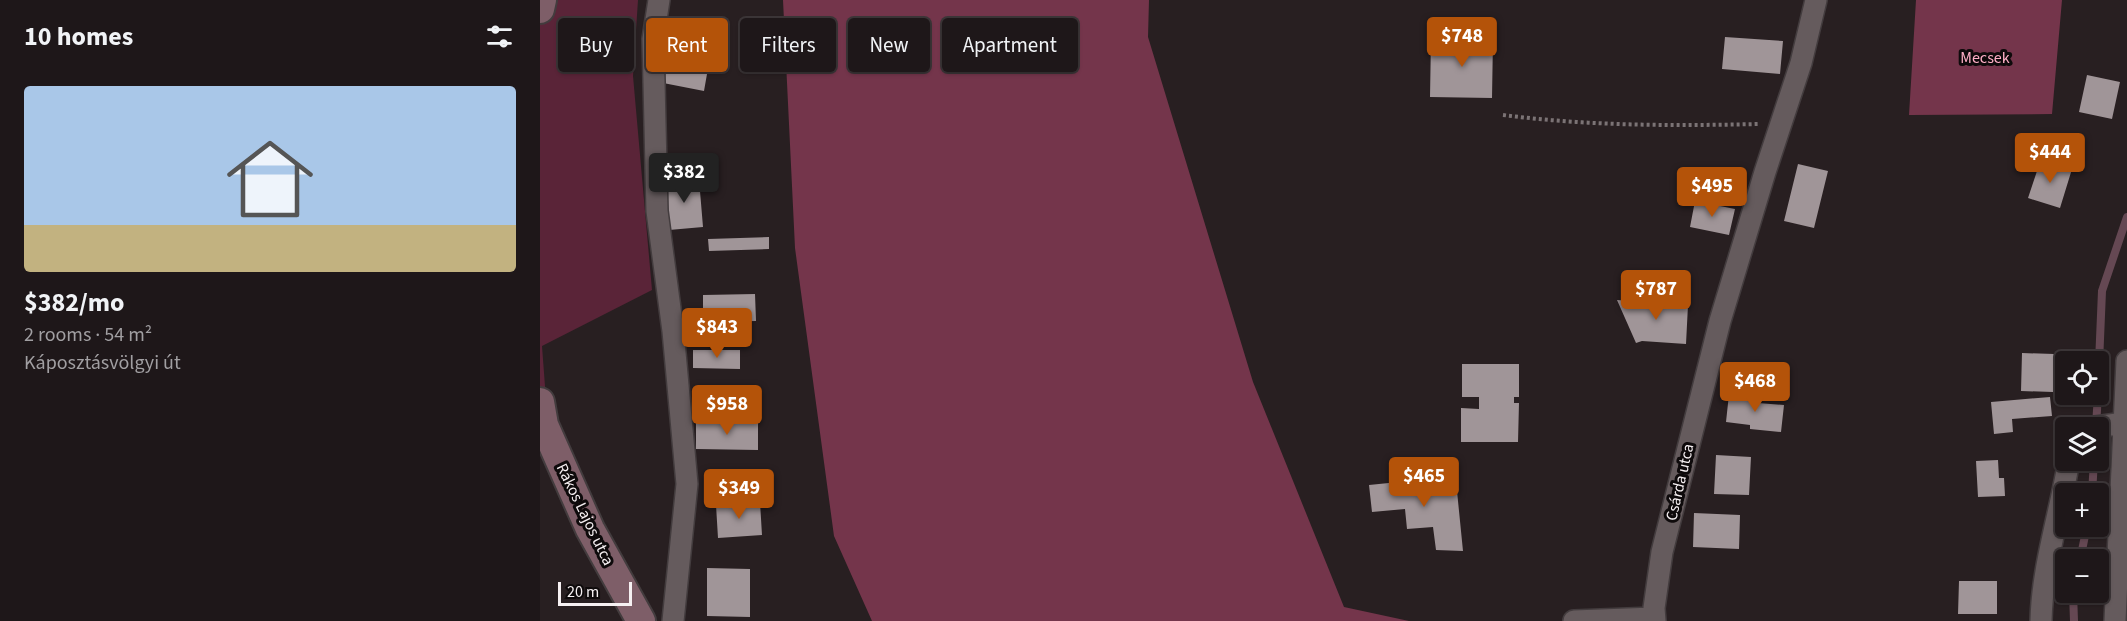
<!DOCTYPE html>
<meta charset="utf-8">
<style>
body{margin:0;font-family:"Source Sans 3",sans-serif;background:#2b2426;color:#f1f3f6;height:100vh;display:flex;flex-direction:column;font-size:22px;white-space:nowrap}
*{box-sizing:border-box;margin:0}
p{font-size:20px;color:#a19fa2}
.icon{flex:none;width:33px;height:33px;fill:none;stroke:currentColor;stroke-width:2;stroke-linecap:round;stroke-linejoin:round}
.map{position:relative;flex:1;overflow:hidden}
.panel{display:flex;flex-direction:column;background:#1e1719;width:540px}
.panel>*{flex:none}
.guide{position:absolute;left:18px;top:18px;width:570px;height:54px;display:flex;gap:12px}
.buttons{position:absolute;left:1515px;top:351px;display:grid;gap:12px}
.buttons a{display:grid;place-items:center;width:54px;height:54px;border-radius:6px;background:#1e1719;box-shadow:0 2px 4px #0004,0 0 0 2px #3c3638;font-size:30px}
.scale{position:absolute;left:18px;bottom:15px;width:74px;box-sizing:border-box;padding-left:6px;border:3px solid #f6f0f2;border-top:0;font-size:16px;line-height:21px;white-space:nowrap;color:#f6f0f2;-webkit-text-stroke:4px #0e0a0b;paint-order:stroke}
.price{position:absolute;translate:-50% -51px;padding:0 14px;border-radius:6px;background:#b45309;color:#fff;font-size:20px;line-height:39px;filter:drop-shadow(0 2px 3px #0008)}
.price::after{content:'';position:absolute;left:50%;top:36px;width:18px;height:14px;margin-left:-9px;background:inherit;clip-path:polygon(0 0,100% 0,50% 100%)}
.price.active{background:#222;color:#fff}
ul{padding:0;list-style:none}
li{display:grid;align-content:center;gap:12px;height:318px;padding:0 24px}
li span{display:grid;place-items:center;height:186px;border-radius:6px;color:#555}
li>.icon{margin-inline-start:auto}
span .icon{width:108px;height:108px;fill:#fffc;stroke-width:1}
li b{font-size:26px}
h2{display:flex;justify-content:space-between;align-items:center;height:72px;padding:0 24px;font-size:26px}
.pill{padding:0 21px;border-radius:6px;background:#1e1719;box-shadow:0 2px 4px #0004,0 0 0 2px #3c3638;font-size:21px;line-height:54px}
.pill.active{background:#b45309;color:#fff}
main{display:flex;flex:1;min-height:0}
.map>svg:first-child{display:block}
.green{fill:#5a2438}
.forest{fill:#74354b}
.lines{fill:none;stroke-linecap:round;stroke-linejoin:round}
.stream{stroke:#654853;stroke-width:8}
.building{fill:#a09598}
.street-casing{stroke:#433c3e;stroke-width:24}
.secondary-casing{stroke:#433c3e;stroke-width:32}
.path{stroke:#7b7375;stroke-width:4;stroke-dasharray:3 3;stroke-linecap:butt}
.street{stroke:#655b5d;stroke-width:21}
.secondary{stroke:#7e5e68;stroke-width:28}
.labels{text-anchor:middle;stroke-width:6;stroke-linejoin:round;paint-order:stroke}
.park-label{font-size:16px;fill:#feaec6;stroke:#0e0a0b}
.street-label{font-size:16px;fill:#f6f0f2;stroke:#0e0a0b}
</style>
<main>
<section class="panel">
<h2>10 homes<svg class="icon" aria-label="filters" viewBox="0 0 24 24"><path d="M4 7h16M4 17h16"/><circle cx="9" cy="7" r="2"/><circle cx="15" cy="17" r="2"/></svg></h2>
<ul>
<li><span style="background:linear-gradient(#a9c7e8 75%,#c2b280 0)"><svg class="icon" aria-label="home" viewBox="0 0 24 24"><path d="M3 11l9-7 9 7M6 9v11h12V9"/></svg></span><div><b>$382/mo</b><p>2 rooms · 54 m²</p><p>Káposztásvölgyi út</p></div></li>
</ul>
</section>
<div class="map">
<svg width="1587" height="621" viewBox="0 0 1587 621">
<rect width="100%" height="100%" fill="#281f21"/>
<!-- green -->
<path class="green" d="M0,0h98l-5,76 19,214 -110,56 7,94 -9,3z"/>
<!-- forest -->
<path class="forest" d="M243,0h366l-1,37 105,345 91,225 65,14h-537l-38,-85 -39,-288z
M1376,0h146l-10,114 -143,1z"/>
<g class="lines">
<!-- stream -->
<path class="stream" d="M1558,387l4,-96 25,-74
M1556,426l2,-32
M1552,494l2,-34
M1540,560l7,-34
M1533,592l1,29"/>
</g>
<!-- building -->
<path class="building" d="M1185,37l58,4 -3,33 -58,-5z
M891,38l62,1 -1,59 -62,-1z
M123,53l21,3 -3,13 26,5 -3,17 -46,-9z
M1547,75l33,7 -8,37 -33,-7z
M1501,159l31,10 -12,39 -32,-10z
M1258,164l30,7 -14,57 -30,-7z
M159,179l4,48 -34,3 -4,-49z
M1155,201l40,8 -6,26 -39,-8z
M229,237v12l-60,2 -1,-12z
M215,294l1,27 -53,1v-27z
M1077,300l71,5 -2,39 -44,-3 -6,2z
M153,350h47v19l-47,-1z
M1482,353l32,1 -1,38 -32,-1z
M922,364h57v33h-5v6h5l-1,39h-57v-34l18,1v-12h-17z
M1189,394l29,3v6l26,2 -3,27 -31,-3v-4l-24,-3z
M1510,397l2,19 -40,3 1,13 -19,2 -3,-32z
M156,422l62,1v27l-62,-1z
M1176,455l35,2 -2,38 -35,-1z
M1458,460l1,18h5l1,18 -27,1 -2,-36z
M898,478l19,13 6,60 -27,-1 -3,-23 -26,2 -2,-20 -33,3 -3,-27z
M220,502l2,33 -44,3 -2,-33z
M1154,513l46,2 -1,34 -46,-2z
M167,568l43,1v48l-43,-1z
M1419,581h38v33h-39z"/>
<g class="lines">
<!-- street casing -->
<g class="street-casing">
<path id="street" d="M119,0l-6,39 4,172 16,120 14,153 -14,137
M1549,428l35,-5
M1034,621l80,-3
M1115,621l-1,-13 8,-56 58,-231 45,-149 36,-109 15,-63
M1501,621c1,-54 19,-107 28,-161
M1575,621l12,-260"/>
</g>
<!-- secondary casing -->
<g class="secondary-casing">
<path id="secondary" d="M0,9l2,-9
M0,402l4,23 46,104 51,92"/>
</g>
<!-- path -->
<path class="path" d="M963,115c85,11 171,11 256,9"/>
<!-- street -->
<use href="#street" class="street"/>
<!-- secondary -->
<use href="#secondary" class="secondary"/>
</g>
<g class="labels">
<!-- park labels -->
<g class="park-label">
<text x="1445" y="63">Mecsek</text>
</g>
<!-- street labels -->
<g class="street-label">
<text transform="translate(1139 482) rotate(-77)" y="6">Csárda utca</text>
<text transform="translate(46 514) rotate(64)" y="6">Rákos Lajos utca</text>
</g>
</g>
</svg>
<div class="buttons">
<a><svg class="icon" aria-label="locate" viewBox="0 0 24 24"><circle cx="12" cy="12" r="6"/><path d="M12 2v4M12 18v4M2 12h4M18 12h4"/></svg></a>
<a><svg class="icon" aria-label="layers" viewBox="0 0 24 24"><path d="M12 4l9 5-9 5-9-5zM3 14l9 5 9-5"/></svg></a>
<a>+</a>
<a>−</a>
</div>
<div class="scale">20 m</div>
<b class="price" style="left:922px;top:68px">$748</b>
<b class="price" style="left:1510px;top:184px">$444</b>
<b class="price active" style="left:144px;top:204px">$382</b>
<b class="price" style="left:1172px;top:218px">$495</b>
<b class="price" style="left:1116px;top:321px">$787</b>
<b class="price" style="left:177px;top:359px">$843</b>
<b class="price" style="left:1215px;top:413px">$468</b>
<b class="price" style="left:187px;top:436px">$958</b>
<b class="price" style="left:884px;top:508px">$465</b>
<b class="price" style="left:199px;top:520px">$349</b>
<div class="guide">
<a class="pill">Buy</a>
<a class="pill active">Rent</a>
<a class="pill">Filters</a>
<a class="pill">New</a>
<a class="pill">Apartment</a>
</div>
</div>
</main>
